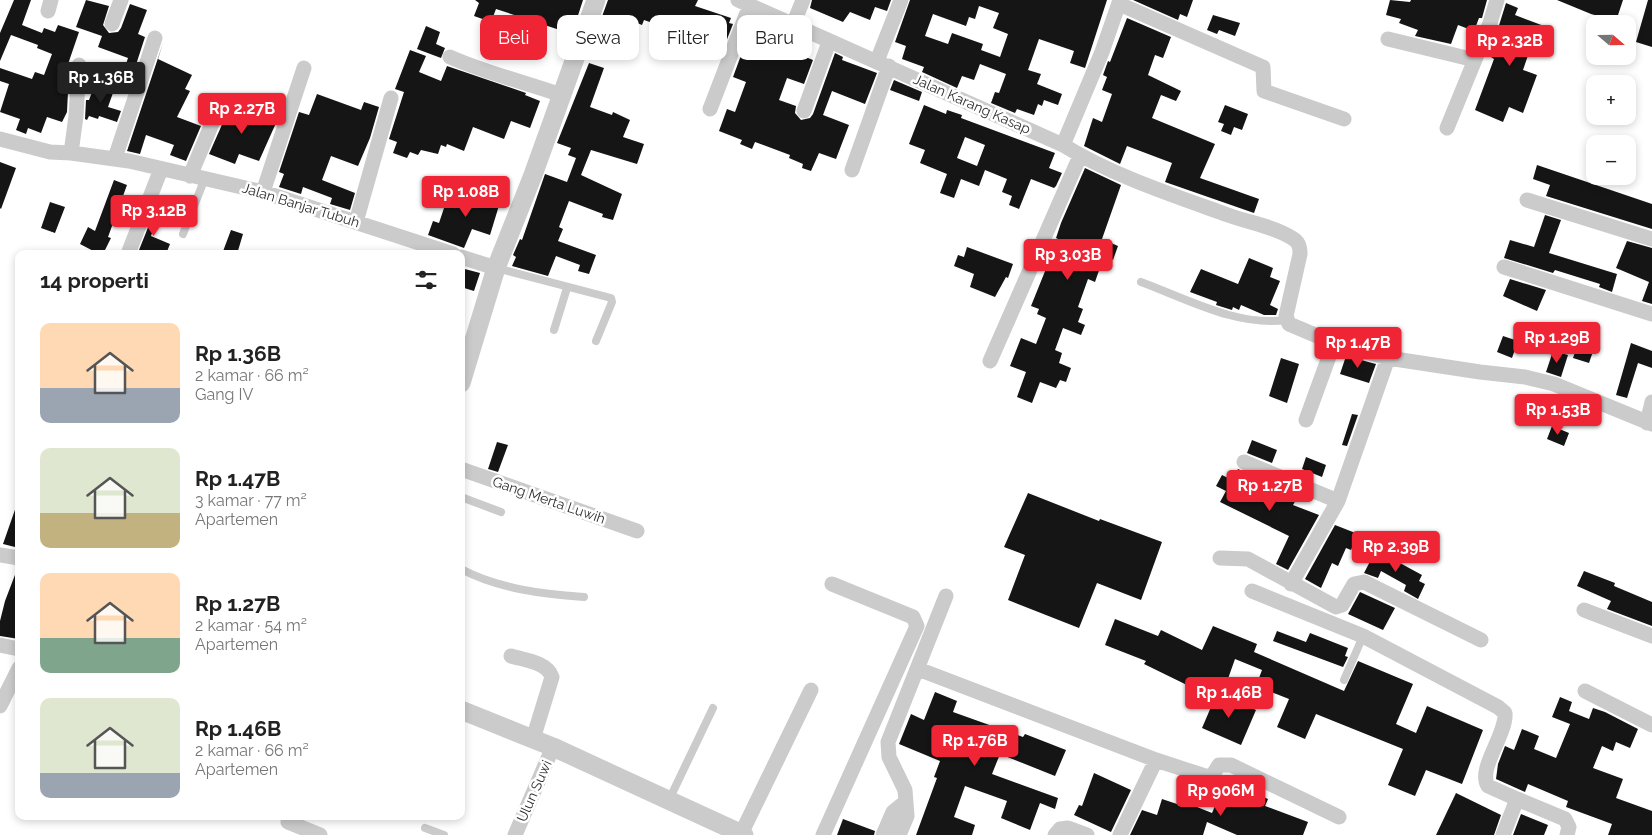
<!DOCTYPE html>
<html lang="id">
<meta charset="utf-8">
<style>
body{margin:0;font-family:Raleway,sans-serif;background:#f2f2f2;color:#222;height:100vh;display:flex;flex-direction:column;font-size:19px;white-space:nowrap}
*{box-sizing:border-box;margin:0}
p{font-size:16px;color:#767676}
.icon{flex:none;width:28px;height:28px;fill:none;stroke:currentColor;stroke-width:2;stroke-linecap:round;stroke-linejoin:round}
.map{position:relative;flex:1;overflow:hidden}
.details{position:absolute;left:15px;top:250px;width:450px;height:570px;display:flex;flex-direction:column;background:#fff;border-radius:10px;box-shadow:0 2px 8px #0003}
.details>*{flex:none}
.top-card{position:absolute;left:480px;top:15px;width:475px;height:45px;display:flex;gap:10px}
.needle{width:32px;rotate:110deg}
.buttons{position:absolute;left:1586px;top:15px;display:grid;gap:10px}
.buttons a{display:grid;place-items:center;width:50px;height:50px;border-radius:10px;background:#fff;box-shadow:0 2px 8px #0003;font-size:25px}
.price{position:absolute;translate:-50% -42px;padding:0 11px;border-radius:5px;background:#ef2535;color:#fff;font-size:16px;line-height:32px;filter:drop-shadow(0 1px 2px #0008)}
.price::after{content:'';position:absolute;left:50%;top:30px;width:15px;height:11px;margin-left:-8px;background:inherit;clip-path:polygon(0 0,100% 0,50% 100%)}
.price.selected{background:#222;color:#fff}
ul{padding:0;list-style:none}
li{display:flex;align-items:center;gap:15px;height:125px;padding:0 25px}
li span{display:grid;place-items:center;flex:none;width:140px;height:100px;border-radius:10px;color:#555}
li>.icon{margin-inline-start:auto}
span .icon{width:60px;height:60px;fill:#fffc;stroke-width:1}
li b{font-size:21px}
h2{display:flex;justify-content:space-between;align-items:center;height:60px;padding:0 25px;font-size:21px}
.chip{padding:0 18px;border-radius:10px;background:#fff;box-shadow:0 2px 8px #0003;font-size:18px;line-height:45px}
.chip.selected{background:#ef2535;color:#fff}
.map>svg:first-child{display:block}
.building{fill:#151515;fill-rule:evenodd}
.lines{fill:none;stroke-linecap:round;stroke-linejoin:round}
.service{stroke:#cbcbcb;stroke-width:8}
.minor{stroke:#cbcbcb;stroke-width:15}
.tertiary{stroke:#cbcbcb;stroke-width:19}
.labels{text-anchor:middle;stroke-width:5;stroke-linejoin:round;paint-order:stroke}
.street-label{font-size:14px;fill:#2e2e2e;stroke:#fff}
</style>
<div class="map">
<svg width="1652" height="835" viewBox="0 0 1652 835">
<rect width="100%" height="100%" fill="#fff"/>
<!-- building -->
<path class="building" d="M14,0h17l-9,25 20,8 2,-5 11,4 3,-7 21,7 -13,38 3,1 -2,41 -5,10 -15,-5 -6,16 -13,-5 -2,6 -10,-4 4,-11 -20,-7 9,-28 -9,-3v-13l32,11 3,-7 9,3 8,-21 -15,-6 1,-3 -27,-10 -11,26v-28z
M86,0l23,6 -6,19 6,8 9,-1 3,-4 9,-24 17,6 -9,24 7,3 -12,37 -9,-4 4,-12 -30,-11 4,-11 -26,-9z
M475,0h108l-11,34 -76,-25 -5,13 -17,-6 5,-13z
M608,0h90l-3,6 36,12 -2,5 4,1 -11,28 -28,-10 7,-17 -25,-10 -2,3 -8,-3 -5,11 -17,-6 -2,5 -18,-7 -8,22 -20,-7z
M812,0h79l-4,11 -12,-4 -5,13 -20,-8 -7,10 -33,-14z
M910,0h197l-22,68 -15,-5 4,-12 -35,-12 -11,31 13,4 -4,10 25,10 -4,11 -14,-5 -2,6 -4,-2 -4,11 -17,-6 -2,4 -24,-10 4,-11 4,1 7,-19 -26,-10 -6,16 -12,-4 -5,12 -35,-16 2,-5 -22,-8 4,-13 -11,-4zM979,6l20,7 -6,15 15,6 -8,23 -19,-7 2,-6 -31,-11 -4,11 -23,-8 8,-22 33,12 3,-9 6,2z
M1133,0h60l-6,17 -7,-3 -2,6z
M1390,0l20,2 1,-2h76l-5,18h-3l-5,13 -16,-6 -7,19 -36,-8 3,-6 -19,-7 2,-4 -15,-4z
M1557,0h66l-7,21 -25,-7z
M1648,0h4v47l-16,-5z
M1506,3l12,5 -3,7 29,11 -5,14 -5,-2 -11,32 14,5 -14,38 -14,-6 -6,15 -28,-12 19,-51 -3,-2 8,-21 -3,-1z
M1213,15l27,8 -5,13 -16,-6 -2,4 -10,-4z
M1127,18l44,19 -8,21 -8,-3 -7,20 33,16 -5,10 -15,-6 -9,23 63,26 -15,34 59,21 -5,14 -89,-31 7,-19 -45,-17 -7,18 -36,-18 9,-28 9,4 10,-28 -10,-4 5,-13 -4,-2 5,-14 2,1z
M426,26l14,6 -4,12 9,4 -4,10 -24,-9z
M750,31l29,11 3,-8 25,10 -4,12 10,4 -9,24 -17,-6 -8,22 17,6 -1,7 6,7 9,-2 3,-4 22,-61 8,4 -1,3 35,13 -12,31 -33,-13 -9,24 26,10 -13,34 -17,-6 -8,18 -9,-3 1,-4 -14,-6 1,-3 -35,-13 -3,7 -12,-5 2,-4 -23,-9 8,-22 8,3 11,-30 -13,-5z
M163,43l-5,16 34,16 -7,14 5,2 -13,26 24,9 -15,35 -16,-6 4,-10 -28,-10 -6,19 -13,-3z
M410,50l16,6 -7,16 22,9 6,-15 79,27 -1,2 15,6 -10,27 -19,-7 -7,18 -31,-12 -9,24 -17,-7 -1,3 -5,-2 -3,9 -17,-4 -3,5 -8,-3 -3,6 -14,-5 4,-11 -8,-3 15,-47 -9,-3z
M589,63l15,5 -14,39 22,8 1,-3 17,8 -7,17 21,7 -7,20 -46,-14 -10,25 41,19 -9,26 -11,-3 1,-3 -34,-13 -10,26 4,2 -5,12 38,14 -7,19 -11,-3 2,-6 -24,-9 -8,20 -36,-10 4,-9 -3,-2 7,-16 2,1 23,-66 22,8 9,-24 -8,-3 3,-7 -14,-5z
M894,80l28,12 -3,9 -29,-11z
M95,84l19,6 -6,17 13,4 -4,11 -18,-6 -1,3 -9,-3 -2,4 -2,-1 1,-19h3z
M317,94l44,16 3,-8 15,5 -9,31 -12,28 -27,-10 -9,24 33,13 -5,17 -20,-6 2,-6 -29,-11 -2,7 -22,-7 5,-13 -5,-2 20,-60 10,3z
M229,98l11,4 -2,6 38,15 -17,38 -20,-7 -4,10 -26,-10 19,-43z
M924,105l22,9 1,-4 15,5 -1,3 94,35 -6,15 13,5 -6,13 -2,2 -23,-9 -12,30 -10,-4 3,-9 -10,-4 5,-13 -22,-9 -6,16 -18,-7 -7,19 -14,-5 7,-19 -27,-11 5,-13 -16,-6zM965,137l20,8 -8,21 -20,-8z
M1225,105l23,9 -6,16 -8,-3 -3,8 -10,-4 3,-7 -6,-2z
M0,162l16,6 -15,41 -1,-1z
M1537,165l115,39v25l-106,-33 4,-11 -17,-6z
M1085,168l36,17 -19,54 16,7 -5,14 -9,-4 -9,26 -7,-3 -10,28 5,2 -5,13 7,3 -4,10 -18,-7 -8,22 7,3 -3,10 12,5 -5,14 -6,-2 -4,8 -16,-6 -8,21 -15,-6 9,-25 -16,-6 11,-28 15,6 10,-26 -9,-4 2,-5 -8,-3 27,-67 -2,-1 5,-15z
M114,180l13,5 -19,52 3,1 -8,16h-4l-19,-10 8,-17 7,4z
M469,190l32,9 -11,36 -18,-6 -8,19 -36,-13 5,-14 6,2 6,-18 11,3 6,-15 5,1z
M159,200l5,2 -13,34 19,8 -4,10h-18l-9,-4z
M50,202l15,5 -10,26 -14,-5z
M1545,215l16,5 -12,33 68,21 -5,18 -13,-5 1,-3 -45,-14 -2,3 -49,-15 6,-18 24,7z
M231,230l12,4 -6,20h-15z
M1627,241l25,7v56l-10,-3 7,-19 -33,-14z
M967,247l46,17 -5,14 -2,-1 -11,20 -25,-10 4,-13 -20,-8 4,-11 6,2z
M1249,258l24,10 -3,9 10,4 -10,24 8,4 -2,6h-12l-23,-10 -2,5 -6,-3 -1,3 -16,-5 1,-3 -27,-10 11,-23 37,15z
M461,268l19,5 -6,18 -13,-4z
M1510,279l36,11 -9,21 -34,-15z
M1530,323l24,7 -4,16 -25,-7z
M1582,332l16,5 -9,26 -16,-5z
M1503,336l15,5 -6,17 -15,-6z
M1631,343l21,8v17l-14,-5 -11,35 -11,-3z
M1553,351l15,4 -7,22 -15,-5z
M1346,356l30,8 -7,19 -29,-9z
M1281,358l18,6 -12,39 -18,-7z
M1352,414l6,1 -11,31 -5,-1z
M1552,426l17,7 -5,13 -17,-7z
M1252,440l25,10 -5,13 -25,-10z
M497,442l11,3 -10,27 -10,-3z
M1306,457l20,8 -4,12 -20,-8z
M1238,469l24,11 -6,9 24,11 6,-10 13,5 -6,10 26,10 -31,55 -12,-6 13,-28 -69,-34 6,-11 -10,-5 6,-11 10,5z
M1028,493l71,28 1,-2 62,23 -21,58 -44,-17 -18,45 -71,-28 17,-45 -21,-8z
M17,504h2v44l-16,-4z
M1335,525l23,9 -7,16 -5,-2 -8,18 -6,-3 -11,25 -16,-9z
M1376,550l46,25 -3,6 6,3 -7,15 -14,-8 2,-6 -25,-14 -3,7 -14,-5z
M18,567l1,1v71l-19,-3v-15l5,-20z
M1584,571l31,12 -1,3 38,16v24l-45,-17 4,-8 -34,-15z
M1360,592l35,16 -12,22 -35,-16z
M1115,619l43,17 3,-6 41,20 11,-24 44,18 -3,8 90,39 14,-30 55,23 -17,40 20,9 11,-27 56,24 -21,54 -36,-14 -11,26 -27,-11 15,-36 -87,-35 -11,25 -28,-12 12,-28 -33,-13 6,-16 -27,-11 -11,31 -29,-11 -4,8 -47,-23 2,-3 -41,-16z
M1277,631l29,11 4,-9 38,15 -3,8 3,1 -5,10 -70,-26z
M935,692l22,9 -4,11 70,25 2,-3 41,16 -11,26 -55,-22 -8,20 66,24 -3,11 -15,-6 -10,27 -29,-12 6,-17 -42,-15 -11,31 21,8 -3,10h-56l21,-57 -3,-1 6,-16 -41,-17 12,-30 13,6z
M1217,693l39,17 -15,35 -39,-17z
M1560,697l12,5 -3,9 20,8 4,-11 12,4 33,17 -8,19 -14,-6 -3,9 -11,-5 -9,22 30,11 -7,19 36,13v24h-44l4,-11 -46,-17 2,-6 -40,-17 -3,8 -29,-13 2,-15 7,-18 9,4 8,-21 17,7 -5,13 22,9 14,-34 -18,-7z
M1094,773l37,17 -20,42 -37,-17 5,-10 3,1z
M1226,781l42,18 -3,7 43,16 -5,13h-66l-30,-13 -4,13h-73l12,-25 15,5 5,-16 24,8 1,-4 25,10z
M1456,793l45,22 -7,20h-58z
M1521,814l27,11 -4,10h-31z
M843,819l32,12 -1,4h-37z"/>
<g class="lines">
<!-- service -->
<path class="service" d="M183,234l22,-56
M496,268l115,30 1,4 -16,39
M1141,282c46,17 96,45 146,38
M554,330l13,-42
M461,497l40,15
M461,569c38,20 81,25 123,28
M1344,680l19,-44
M669,800l44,-92
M425,828l19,7"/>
<!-- minor -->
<path class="minor" d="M738,0l325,145 39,-93 18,-52
M1119,4l144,63 1,24 80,28
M48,11l3,-11
M112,24l9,-24
M793,25l10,-25
M1388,39l87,21
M450,57c36,16 74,25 111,38
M877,61l24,-61
M710,109l40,-104
M804,111l25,-69
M1447,128l43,-105 7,-23
M0,139l50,13 21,1 58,8 134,31 190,62
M1063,145c48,30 112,51 165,70 21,8 45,11 64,23 7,4 8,9 8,16l-14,62 3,8 45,19 54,15 92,14 45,5 29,7 98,40
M71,153l5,-37 3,-51
M115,158l40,-120
M852,170l37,-104
M190,176l29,-69
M263,192l41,-124
M1527,200l125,39
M356,222l35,-124
M128,254l33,-85
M461,257l35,11
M1504,267l148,47
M990,361l90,-205
M1306,420l28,-77
M1647,423l5,-21
M1244,462l94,39
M461,469l176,62
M0,555l19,3
M1220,558l28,1 88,48 6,-2 12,-21 10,-2 117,58
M1291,584l47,-83 50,-143
M1252,591l111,45 135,71 7,6c2,21 -28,56 -17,73l29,13 -14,36
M1584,610l68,26
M0,645l19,4
M511,656c13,4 36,6 41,21l-19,62
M918,669l238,91 49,16h7l7,-11h12l108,52
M1585,691l67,34
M0,706l19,-38
M1517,799l48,20 4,8 -2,8
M288,822l32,13
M741,834l70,-144
M515,835l38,-88
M823,835l94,-209 -4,-9 -81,-33
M883,835l10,-23 11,-9
M899,835l8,-19 -2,-26 -16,-33 -1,-15 58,-146
M1055,835l5,-6 8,-1 19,7
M1120,835l36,-75"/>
<!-- tertiary -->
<path class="tertiary" d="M461,383l35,-115 37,-93 63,-175
M461,710l92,37 191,88"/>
</g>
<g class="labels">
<!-- street labels -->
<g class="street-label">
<text transform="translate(972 104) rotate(24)" y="5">Jalan Karang Kasap</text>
<text transform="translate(301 205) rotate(17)" y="5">Jalan Banjar Tubuh</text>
<text transform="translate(549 500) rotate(19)" y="5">Gang Merta Luwih</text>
<text transform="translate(534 791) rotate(-66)" y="5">Ulun Suwi</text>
</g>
</g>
</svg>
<div class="buttons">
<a><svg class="needle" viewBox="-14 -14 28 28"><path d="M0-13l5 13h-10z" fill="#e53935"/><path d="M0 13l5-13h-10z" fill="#767676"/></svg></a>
<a>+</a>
<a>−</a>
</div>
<b class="price" style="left:1510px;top:67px">Rp 2.32B</b>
<b class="price selected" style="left:101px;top:104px">Rp 1.36B</b>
<b class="price" style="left:242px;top:135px">Rp 2.27B</b>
<b class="price" style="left:466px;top:218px">Rp 1.08B</b>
<b class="price" style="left:154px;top:237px">Rp 3.12B</b>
<b class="price" style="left:1068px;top:281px">Rp 3.03B</b>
<b class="price" style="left:1557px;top:364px">Rp 1.29B</b>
<b class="price" style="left:1358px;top:369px">Rp 1.47B</b>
<b class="price" style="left:1558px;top:436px">Rp 1.53B</b>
<b class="price" style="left:1270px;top:512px">Rp 1.27B</b>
<b class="price" style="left:1396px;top:573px">Rp 2.39B</b>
<b class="price" style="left:1229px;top:719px">Rp 1.46B</b>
<b class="price" style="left:975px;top:767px">Rp 1.76B</b>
<b class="price" style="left:1221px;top:817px">Rp 906M</b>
<div class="top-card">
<a class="chip selected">Beli</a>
<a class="chip">Sewa</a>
<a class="chip">Filter</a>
<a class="chip">Baru</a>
</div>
<section class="details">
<h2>14 properti<svg class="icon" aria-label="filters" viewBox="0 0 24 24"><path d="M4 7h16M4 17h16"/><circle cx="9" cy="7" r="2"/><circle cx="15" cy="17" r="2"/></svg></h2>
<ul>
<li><span style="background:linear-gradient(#ffd9b3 65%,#9aa5b1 0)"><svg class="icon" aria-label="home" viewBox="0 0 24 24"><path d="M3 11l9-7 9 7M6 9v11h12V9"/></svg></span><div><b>Rp 1.36B</b><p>2 kamar · 66 m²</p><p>Gang IV</p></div></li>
<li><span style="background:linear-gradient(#dfe7d0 65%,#c2b280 0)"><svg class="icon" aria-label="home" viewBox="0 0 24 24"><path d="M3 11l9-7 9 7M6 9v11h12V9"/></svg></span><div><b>Rp 1.47B</b><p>3 kamar · 77 m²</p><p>Apartemen</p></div></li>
<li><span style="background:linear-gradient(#ffd9b3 65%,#7fa58c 0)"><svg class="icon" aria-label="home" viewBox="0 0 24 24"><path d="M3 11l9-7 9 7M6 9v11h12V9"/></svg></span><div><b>Rp 1.27B</b><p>2 kamar · 54 m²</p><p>Apartemen</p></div></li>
<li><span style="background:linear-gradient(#dfe7d0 75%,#9aa5b1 0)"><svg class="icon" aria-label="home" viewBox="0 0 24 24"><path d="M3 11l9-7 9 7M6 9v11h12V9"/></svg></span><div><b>Rp 1.46B</b><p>2 kamar · 66 m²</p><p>Apartemen</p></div></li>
</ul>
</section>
</div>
